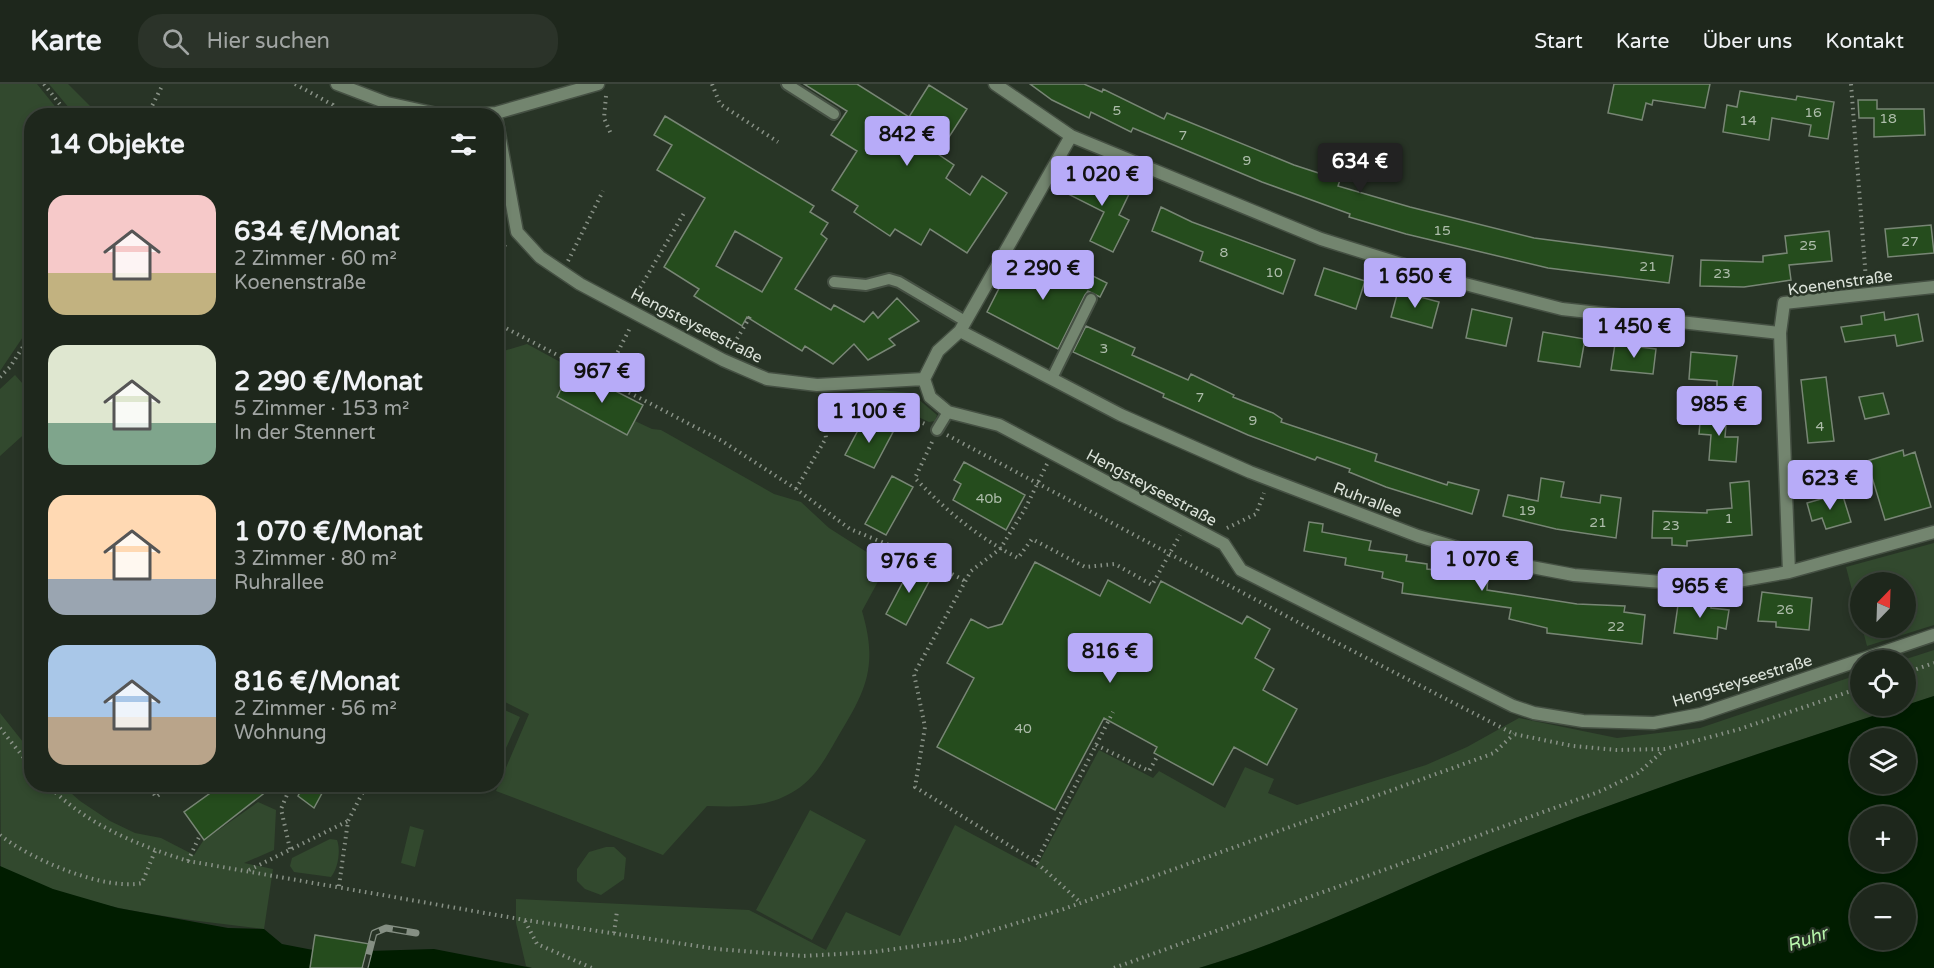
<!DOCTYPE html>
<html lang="de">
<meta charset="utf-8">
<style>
body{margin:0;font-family:"Varela Round",sans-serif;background:#2b3329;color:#f1f3f6;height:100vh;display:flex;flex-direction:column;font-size:22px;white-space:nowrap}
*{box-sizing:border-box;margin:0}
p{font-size:20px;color:#a1a5a3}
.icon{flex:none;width:33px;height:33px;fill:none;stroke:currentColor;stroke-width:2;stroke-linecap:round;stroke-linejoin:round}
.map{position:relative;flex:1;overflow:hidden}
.details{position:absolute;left:24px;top:24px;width:480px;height:684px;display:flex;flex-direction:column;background:#1e271c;border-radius:24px;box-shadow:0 3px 9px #0003,0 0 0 2px #3c443b}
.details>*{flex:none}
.needle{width:39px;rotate:23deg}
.controls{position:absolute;left:1850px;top:488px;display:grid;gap:12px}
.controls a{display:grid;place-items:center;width:66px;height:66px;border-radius:50%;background:#1e271c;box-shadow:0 3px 9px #0003,0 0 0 2px #3c443b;font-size:30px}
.price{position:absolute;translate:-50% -51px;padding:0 14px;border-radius:6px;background:#b7abf8;color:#111;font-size:20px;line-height:39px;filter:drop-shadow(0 2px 3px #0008)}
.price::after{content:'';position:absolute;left:50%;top:36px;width:18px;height:14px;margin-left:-9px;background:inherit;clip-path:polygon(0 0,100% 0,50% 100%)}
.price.on{background:#222;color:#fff}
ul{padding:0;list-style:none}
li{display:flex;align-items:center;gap:18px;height:150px;padding:0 24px}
li span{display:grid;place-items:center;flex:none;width:168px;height:120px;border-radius:18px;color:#555}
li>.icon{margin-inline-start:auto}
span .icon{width:72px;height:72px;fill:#fffc;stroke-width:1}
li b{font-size:26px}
h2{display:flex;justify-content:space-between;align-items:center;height:72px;padding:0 24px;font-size:26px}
header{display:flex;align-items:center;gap:36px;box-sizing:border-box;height:84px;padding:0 30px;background:#1e271c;border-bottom:2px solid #3c443b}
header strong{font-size:28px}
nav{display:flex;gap:33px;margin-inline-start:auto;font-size:21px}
.search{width:420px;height:54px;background:#2b3329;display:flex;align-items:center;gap:15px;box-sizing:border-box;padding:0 21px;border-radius:24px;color:#a1a5a3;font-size:22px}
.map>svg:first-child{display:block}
.green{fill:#32492e}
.water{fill:#011d00;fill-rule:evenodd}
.building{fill:#254c1d;stroke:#788675;stroke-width:1.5;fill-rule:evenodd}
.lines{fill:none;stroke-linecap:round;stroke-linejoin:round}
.service-casing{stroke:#455043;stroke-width:14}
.minor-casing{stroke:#455043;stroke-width:15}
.path{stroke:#889186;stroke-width:4;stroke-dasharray:1.5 4.5;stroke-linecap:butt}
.service{stroke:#73856f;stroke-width:10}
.minor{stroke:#73856f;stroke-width:12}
.rail-casing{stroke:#858f83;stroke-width:7}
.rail{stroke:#283426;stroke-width:4.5;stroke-dasharray:14;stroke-linecap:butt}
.labels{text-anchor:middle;stroke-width:5;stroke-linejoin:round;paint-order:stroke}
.number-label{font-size:14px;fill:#aebdab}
.street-label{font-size:16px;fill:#dce3da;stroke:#283426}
.water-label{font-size:18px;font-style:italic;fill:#b9f7ad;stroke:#283426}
</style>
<header>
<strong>Karte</strong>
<div class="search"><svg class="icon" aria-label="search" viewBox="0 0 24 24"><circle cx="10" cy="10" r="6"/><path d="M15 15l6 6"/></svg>Hier suchen</div>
<nav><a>Start</a><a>Karte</a><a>Über uns</a><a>Kontakt</a></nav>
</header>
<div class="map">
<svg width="1934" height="884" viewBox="0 0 1934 884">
<rect width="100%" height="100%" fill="#283426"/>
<!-- green -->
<path class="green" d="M0,0h37l25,31 -30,1 -1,209 -31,46z
M49,0h19l29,29 7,2h-29z
M527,260l61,33 -6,10 -16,-8 -9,18 70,37 8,-13 17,8 9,1 113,64 27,8 28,26 58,37 -25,46c17,57 3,81 -26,129 -11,19 -21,38 -40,50 -27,18 -58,17 -89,16l-44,49 -167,-64 33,-77 -32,-16v-345z
M15,291l16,18v35l-31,28v-67z
M880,306l31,3 26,22 -2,6 -6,1 -41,-19 -62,-8z
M1934,459v82l-67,21 -5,-19h43v-45h-45v39l-14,-54z
M1934,566v46c-146,48 -294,95 -436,152 -100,40 -196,89 -299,120h-667l-6,-2 -10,-43v-24l233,11 77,40 20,-38 54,24 55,-111 81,43 63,-118 54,28 6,-7 66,37 20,-41 29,12 -6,14 29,12 129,-40 41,-18 52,-29 98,20 83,-10 160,-54v31h45l-2,-45z
M496,622l24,11 -23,51h-1z
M0,629l31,39 1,32 30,1 18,16 30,20 25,12 26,5 33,17 9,-14 55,-39 18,8 -2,40 -30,13 29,6 -9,60c-89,-11 -182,-19 -263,-62z
M810,726l56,30 -54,100 -56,-30z
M410,742l14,4 -9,37 -14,-4z
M330,755l7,1c4,10 1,29 -6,37l-37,-5 -4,-6 2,-8z
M606,763h8l12,11 -2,21 -23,16 -16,-6 -8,-8v-12l12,-17z"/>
<!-- water -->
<path class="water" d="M1934,612v272h-735c103,-31 199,-80 299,-120 142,-57 290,-104 436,-152zM1860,654h45v45h-45zM1860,732h45v45h-45zM1860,810h45v45h-45z
M0,782l53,23 65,19 110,20 36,1 18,15 31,6 -3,18h-310z
M434,865l98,19h-166l2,-17z"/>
<!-- building -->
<path class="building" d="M804,0h53l52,33 20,-32 38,24 -29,45 16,11 -8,13 24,17 12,-19 25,17 -40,60 -37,-24 -9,16 -26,-16 -5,7 -36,-24 4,-6 -26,-16 25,-39 -26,-16 16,-24z
M1030,0h54l18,8 1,-3 61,30 3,-6 127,52 46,15 -2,6 72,21 124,31 139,18 -4,27 -121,-15 -142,-34 -57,-17 1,-3 -88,-32 -129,-54 -2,4 -40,-20 -2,6 -37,-18z
M1614,0h96l-5,24 -52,-8 -1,5 -6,-2 -4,17 -34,-7z
M1740,7l56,9 1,-4 37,6 -6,37 -19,-3 2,-11 -39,-7 -3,22 -46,-8 4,-27 10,2z
M1858,16h19v9h47l1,26 -51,2v-19h-15z
M665,32l149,90 -4,6 18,11 -7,11 6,5 -32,50 36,21 3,-5 30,17 9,-10 5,6 19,-20 22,23 -30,18 6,6 -27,15 -14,-16 -21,20 -28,-18 -3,5 -55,-34 -5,9 -48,-30 5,-7 -35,-22 41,-69 -48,-28 15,-25 -18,-10zM735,147l47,27 -20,34 -46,-26z
M1077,85l52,25 -10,21 10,5 -16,32 -23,-11 14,-29 -38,-19z
M1161,123l31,15 103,38 -12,34 -83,-33 3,-9 -51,-21z
M1931,141l3,28 -46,4 -3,-28z
M1829,147l3,30 -43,4 2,15 -47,7 -44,-1 1,-26 62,2v-6l24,-3 -2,-17z
M1014,175l48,25 9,-19 36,18 -7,14 -12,-6 -3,4 -27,54 -71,-37z
M1324,184l41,13 -9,28 -41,-14z
M1398,207l41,11 -7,26 -41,-11z
M1472,225l40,9 -6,28 -40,-8z
M1884,228l1,8 33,-6 5,27 -26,5 -2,-11 -50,7 -4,-15 21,-3 -1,-8z
M1086,242l49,22 -3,7 56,25 3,-6 43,21 -1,2 40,16 9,6 -1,3 96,32 -2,7 72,24 1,-3 31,8 -7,24 -86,-27 -37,-15 1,-3 -33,-12 -2,3 -67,-25 -85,-38 1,-3 -91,-42z
M1543,248l42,7 -5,28 -42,-6z
M1615,260l41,5 -3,25 -42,-4z
M1691,268l46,4 -5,35 -15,-1v-9l-28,-2z
M588,293l55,28 -16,30 -70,-38 9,-18 16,8z
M1826,293l8,64 -26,2 -7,-63z
M1883,309l6,21 -24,5 -6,-22z
M1701,327l26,2 -2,24h13l-2,25 -27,-2 2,-25 -12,-1z
M864,335l29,13 -19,36 -29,-13z
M1903,366l1,6 11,-4 16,55 -46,13 -18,-59z
M964,378l61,33 -19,35 -53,-30 8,-16 -7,-4z
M892,392l21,11 -27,48 -21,-11z
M1541,394l23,4 -3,15 39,6 1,-8 20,3 -5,40 -60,-9 -53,-13 5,-21 30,6z
M1749,397l3,54 -65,6v5l-15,-1v-7h-20l1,-27 54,2v-3l25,-2 -2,-25z
M1842,409l9,29 -25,7 -4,-11 -10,3 -5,-18z
M1309,438l14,2 -1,8 49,9 -2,9 38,5 -1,6 21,3v5l61,7 -1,14 90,14 48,2 -1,6 21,3 -3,29 -95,-11v-5l-38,-9 2,-11 -109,-15 1,-10 -21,-5 1,-6 -38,-7 1,-7 -42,-7z
M1035,478l65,34 8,-16 42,23 11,-22 81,43 5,-8 23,13 -15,29 19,11 -11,21 34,19 -30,56 -33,-18 -21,38 -59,-32 3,-6 -53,-29 -49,92 -118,-63 37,-69 -27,-15 24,-44 17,9 14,-4z
M913,479l20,11 -27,51 -20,-11z
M1762,508l50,6 -3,32 -33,-3v-5l-18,-1z
M1679,514l32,5v5l18,2 -3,19 -8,-2 -1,12 -43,-6z
M223,700h53l-72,56 -20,-28z
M304,700h23l-13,24 -16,-12z
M315,851l55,9 -4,24h-56z"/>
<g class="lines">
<!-- service casing -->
<g class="service-casing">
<path id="service" d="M787,0l47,30
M834,198l32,3 23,-6 10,3 66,39
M1052,294l39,-79
M937,346l11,-18"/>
</g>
<!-- minor casing -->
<g class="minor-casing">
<path id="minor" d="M337,0l50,19 59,13
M995,0l76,52 250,103 144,45 97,25 218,24 4,-30 150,-16
M458,32l38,-3 102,-29
M496,33l21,115 23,25 40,27 143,76 44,19 50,6 107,-6
M960,247l161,84 129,57 168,64 87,26 69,13 88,7 76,-1 51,-9 145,-40
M1780,249l9,239
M924,295l6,18 18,15 51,13 225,119 17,26 272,136 21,7 49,8 71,2 47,-9 233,-79
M924,295l14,-28 22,-20 111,-195"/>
</g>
<!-- path -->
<path class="path" d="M44,0l25,32
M295,0l38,21 7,11
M712,0l8,20 58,38
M1851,0l15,196
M606,12l-2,22 7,16
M147,32l16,-32
M496,170l12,-12
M568,177l35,-70
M634,214l50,-85
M496,239l226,118 74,48 54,40 78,32 37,20
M731,265l20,-34
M496,270l7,25
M0,293l10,-10 22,-34
M604,295l27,-53
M843,317l36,3 46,20
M947,351l373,199 194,100 59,12 44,4 48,-1 75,-20 120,-41
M932,358l-17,36c30,32 64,60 103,80l14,-19 53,28 30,-3 37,21 28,-50
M1047,380l-22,45 -25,40 -29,22 -57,103 11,53 -10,60 121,75 44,40
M796,405l30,-51 -5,-39
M1227,444l29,-14 8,-21
M1905,589l29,-10
M0,644l32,40
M1096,661l53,26 9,-16
M47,700c38,40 90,61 141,77l337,59 192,29 86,7 70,-4 87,-12 104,-31 430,-156 20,-19
M147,700l9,13 17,-13
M289,706l-8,19 9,40
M0,751c30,24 104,56 142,48l13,-32
M188,777l12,-26
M1036,778l77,-150
M249,786l99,-49
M339,802l9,-65 19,-37
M525,837l12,23 55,24
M614,849l3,-22
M1114,884l487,-177 37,-18 26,-23"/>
<!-- service -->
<use href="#service" class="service"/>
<!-- minor -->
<use href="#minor" class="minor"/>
<!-- rail casing -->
<g class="rail-casing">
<path id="rail" d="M365,884l9,-35 12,-5 30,5"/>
</g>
<!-- rail -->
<use href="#rail" class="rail"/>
</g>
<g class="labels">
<!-- number labels -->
<g class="number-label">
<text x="1117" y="31">5</text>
<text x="1813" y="33">16</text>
<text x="1888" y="39">18</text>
<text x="1748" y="41">14</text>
<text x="1183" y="56">7</text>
<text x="1247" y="81">9</text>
<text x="1442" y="151">15</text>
<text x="1910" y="162">27</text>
<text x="1808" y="166">25</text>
<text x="1224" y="173">8</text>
<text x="1648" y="187">21</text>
<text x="1274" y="193">10</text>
<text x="1722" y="194">23</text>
<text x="1104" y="269">3</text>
<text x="1200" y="318">7</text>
<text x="1253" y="341">9</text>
<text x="1820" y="347">4</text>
<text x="989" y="419">40b</text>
<text x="1527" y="431">19</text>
<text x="1729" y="439">1</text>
<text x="1598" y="443">21</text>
<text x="1671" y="446">23</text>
<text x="1785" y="530">26</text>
<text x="1616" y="547">22</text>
<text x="1023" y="649">40</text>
</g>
<!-- street labels -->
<g class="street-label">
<text transform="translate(1840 198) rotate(-8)" y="6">Koenenstraße</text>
<text transform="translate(697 241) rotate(27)" y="6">Hengsteyseestraße</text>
<text transform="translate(1152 403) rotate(28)" y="6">Hengsteyseestraße</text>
<text transform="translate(1368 415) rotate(21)" y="6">Ruhrallee</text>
<text transform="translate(1742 596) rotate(-17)" y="6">Hengsteyseestraße</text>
</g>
<!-- water labels -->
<g class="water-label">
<text transform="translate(1807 855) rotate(-19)" y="6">Ruhr</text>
</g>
</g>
</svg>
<div class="controls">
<a><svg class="needle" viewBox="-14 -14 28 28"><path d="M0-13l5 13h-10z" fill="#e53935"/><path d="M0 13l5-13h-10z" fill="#a1a5a3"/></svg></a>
<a><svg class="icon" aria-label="locate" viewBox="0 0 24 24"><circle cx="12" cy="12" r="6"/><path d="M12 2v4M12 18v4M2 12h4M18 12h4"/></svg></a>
<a><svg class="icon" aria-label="layers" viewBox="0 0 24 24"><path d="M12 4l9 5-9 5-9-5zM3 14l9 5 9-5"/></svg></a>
<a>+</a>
<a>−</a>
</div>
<b class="price" style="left:907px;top:83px">842 €</b>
<b class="price on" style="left:1360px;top:110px">634 €</b>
<b class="price" style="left:1102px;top:123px">1 020 €</b>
<b class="price" style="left:1043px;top:217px">2 290 €</b>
<b class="price" style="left:1415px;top:225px">1 650 €</b>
<b class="price" style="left:1634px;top:275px">1 450 €</b>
<b class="price" style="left:602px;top:320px">967 €</b>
<b class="price" style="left:1719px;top:353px">985 €</b>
<b class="price" style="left:869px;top:360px">1 100 €</b>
<b class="price" style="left:1830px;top:427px">623 €</b>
<b class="price" style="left:1482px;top:508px">1 070 €</b>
<b class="price" style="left:909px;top:510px">976 €</b>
<b class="price" style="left:1700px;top:535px">965 €</b>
<b class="price" style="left:1110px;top:600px">816 €</b>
<section class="details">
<h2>14 Objekte<svg class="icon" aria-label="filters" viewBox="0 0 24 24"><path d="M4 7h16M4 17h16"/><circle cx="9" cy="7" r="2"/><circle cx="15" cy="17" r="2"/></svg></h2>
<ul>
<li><span style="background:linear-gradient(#f6c9c9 65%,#c2b280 0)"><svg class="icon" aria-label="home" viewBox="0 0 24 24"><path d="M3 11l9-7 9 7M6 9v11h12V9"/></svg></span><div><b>634 €/Monat</b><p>2 Zimmer · 60 m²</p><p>Koenenstraße</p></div></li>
<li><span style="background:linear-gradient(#dfe7d0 65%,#7fa58c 0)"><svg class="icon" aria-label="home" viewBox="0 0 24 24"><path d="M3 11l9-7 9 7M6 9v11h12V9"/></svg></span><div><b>2 290 €/Monat</b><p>5 Zimmer · 153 m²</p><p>In der Stennert</p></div></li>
<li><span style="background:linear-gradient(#ffd9b3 70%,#9aa5b1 0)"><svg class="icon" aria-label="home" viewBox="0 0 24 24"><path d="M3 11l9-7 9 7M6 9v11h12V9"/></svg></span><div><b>1 070 €/Monat</b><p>3 Zimmer · 80 m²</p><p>Ruhrallee</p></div></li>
<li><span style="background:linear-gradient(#a9c7e8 60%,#b9a48a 0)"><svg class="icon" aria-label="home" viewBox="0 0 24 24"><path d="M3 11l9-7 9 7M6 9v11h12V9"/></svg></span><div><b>816 €/Monat</b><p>2 Zimmer · 56 m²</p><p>Wohnung</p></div></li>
</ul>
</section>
</div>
